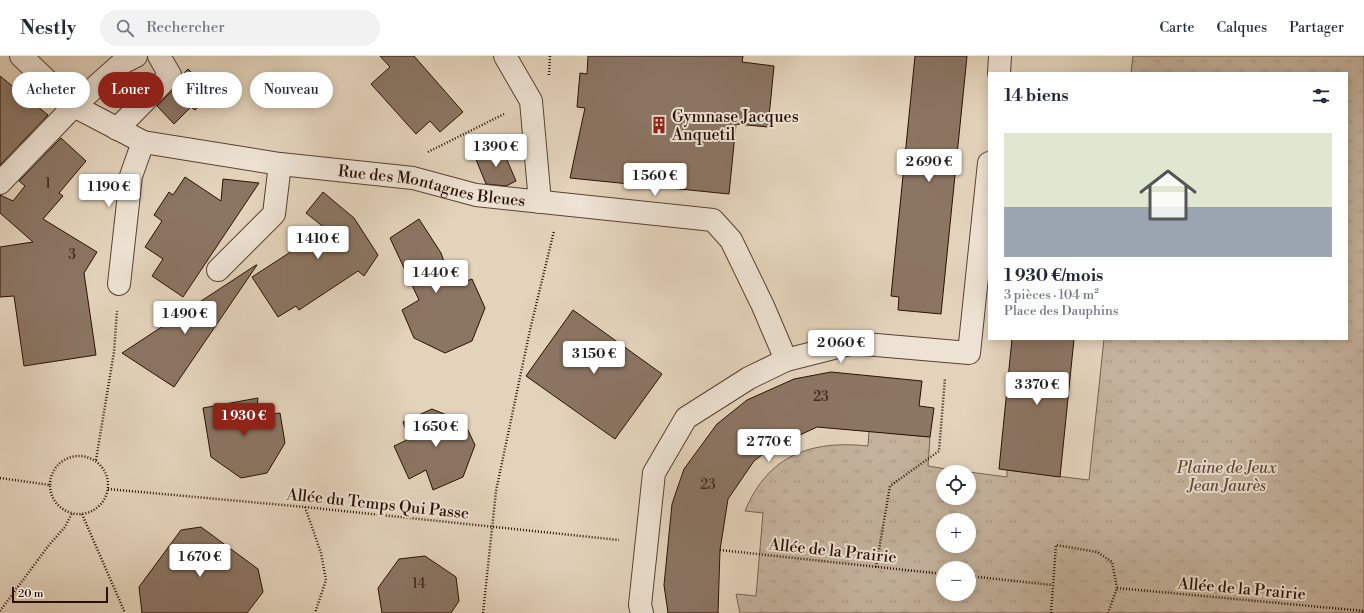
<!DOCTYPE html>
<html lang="fr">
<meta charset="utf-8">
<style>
body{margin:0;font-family:"Libre Bodoni",serif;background:#f2f2f3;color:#1f2937;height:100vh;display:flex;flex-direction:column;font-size:15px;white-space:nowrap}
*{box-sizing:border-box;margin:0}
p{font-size:13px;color:#747a83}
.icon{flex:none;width:22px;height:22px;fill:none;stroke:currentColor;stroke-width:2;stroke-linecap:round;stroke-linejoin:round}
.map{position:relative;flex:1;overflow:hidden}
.panel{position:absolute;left:988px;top:16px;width:360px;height:268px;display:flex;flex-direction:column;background:#fff;border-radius:0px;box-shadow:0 2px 10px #0003}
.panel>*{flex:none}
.guide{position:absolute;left:12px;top:16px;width:380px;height:36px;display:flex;gap:8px}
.buttons{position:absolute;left:936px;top:409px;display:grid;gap:8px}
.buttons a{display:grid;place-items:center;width:40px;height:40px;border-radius:50%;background:#fff;box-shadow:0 2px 10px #0003;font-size:20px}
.scale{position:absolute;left:12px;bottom:10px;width:96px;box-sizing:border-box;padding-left:4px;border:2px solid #2b1004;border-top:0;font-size:11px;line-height:14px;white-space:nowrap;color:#2b1004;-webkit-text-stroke:3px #ede2d3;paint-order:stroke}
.price{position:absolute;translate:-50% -34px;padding:0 9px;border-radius:4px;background:#fff;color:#222;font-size:13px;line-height:26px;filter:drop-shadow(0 1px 2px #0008)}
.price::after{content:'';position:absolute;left:50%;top:24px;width:12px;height:9px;margin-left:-6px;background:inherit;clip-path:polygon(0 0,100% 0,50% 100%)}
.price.on{background:#8f2418;color:#fff}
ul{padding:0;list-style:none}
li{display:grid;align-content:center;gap:8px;height:212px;padding:0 16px}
li span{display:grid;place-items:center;height:124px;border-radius:0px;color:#555}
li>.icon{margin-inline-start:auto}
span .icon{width:72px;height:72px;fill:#fffc;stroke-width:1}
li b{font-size:17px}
h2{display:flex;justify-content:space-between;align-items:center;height:48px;padding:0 16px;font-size:17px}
.pill{padding:0 14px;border-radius:18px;background:#fff;box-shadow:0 2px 10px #0003;font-size:14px;line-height:36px}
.pill.on{background:#8f2418;color:#fff}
header{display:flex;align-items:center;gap:24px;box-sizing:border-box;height:56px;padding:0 20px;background:#fff;border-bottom:1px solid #e0e1e3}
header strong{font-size:19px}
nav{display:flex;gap:22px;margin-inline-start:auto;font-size:14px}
.search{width:280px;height:36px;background:#f2f2f3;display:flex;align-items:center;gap:10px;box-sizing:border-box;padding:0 14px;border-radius:22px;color:#747a83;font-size:15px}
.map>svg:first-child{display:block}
.park{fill:url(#park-tufts);stroke:#786150;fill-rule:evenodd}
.building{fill:#8b7563;stroke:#2b1004}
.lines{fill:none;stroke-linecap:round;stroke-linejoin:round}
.minor-casing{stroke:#594132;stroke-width:24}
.path{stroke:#2b1004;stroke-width:2.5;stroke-dasharray:1 2;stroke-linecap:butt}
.minor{stroke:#ede2d3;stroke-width:22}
.labels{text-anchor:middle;stroke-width:4;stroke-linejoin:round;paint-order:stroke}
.number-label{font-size:14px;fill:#43291c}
.poi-label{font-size:16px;fill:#2b1004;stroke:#ede2d3;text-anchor:start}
.street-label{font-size:16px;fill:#2b1004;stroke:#ede2d3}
.park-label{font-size:16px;font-style:italic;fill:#614939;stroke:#ede2d3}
</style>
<header>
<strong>Nestly</strong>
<div class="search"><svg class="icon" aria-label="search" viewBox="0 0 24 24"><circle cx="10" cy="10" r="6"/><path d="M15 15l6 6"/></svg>Rechercher</div>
<nav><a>Carte</a><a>Calques</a><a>Partager</a></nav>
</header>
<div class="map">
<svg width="1364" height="557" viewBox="0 0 1364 557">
<defs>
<pattern id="park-tufts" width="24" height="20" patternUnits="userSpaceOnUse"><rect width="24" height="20" fill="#c4b29c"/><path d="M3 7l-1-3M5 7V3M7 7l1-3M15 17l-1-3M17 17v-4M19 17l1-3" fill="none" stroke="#a99885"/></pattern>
</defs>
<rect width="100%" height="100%" fill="#e3d3bb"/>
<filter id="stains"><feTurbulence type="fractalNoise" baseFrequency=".005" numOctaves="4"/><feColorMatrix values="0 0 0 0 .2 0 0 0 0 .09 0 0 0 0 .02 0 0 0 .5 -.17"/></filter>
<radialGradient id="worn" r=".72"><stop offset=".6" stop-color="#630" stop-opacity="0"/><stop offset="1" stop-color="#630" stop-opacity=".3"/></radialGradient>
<!-- park -->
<path class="park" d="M1133,0h231v557h-624l-4,-19 20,2 7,-83 -18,-2c23,-56 66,-71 123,-65l1,-15 61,6 -2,29 37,6h-22v26h26v-26l38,5v-7l82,10 15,-141h243v-266h-216zM943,464h26v26h-26zM943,512h26v26h-26z"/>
<!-- building -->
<path class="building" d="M380,0h34l49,56 -23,20 -10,-11 -14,13 -45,-50 19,-17z
M588,0h155l-1,6 32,4 -6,61 -32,-3 -7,70 -159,-16 15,-70 -8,-1 3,-34 7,1z
M915,0h52l-26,258 -43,-4 1,-13 -8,-1z
M188,13l25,24 -18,17 -4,-3 -17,17 -17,-18 22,-22 3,-9z
M0,20l48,39 -48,50z
M61,82l25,23 -27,32 4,3 -20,23 54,33 -13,21 12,82 -72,11 -10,-70 -14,1v-50l33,-5 -33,-29v-18l13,6 12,-15 -6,-5z
M501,90l15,35 -10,5 -20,-2 -11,-27z
M185,121l36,24 2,-22 36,4 -76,114 -31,-21 11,-17 -18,-12 17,-26 -8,-6 15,-23 4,3z
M323,136l31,26 24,37 -14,21 -6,-5 -59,39 -3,-4 -18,11 -26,-40 74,-48 -20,-16z
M419,163l22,34 12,33 19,-7 13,29 -13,33 -27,12 -31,-15 -12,-28 17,-10 -29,-62z
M257,209l-83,122 -52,-34 134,-88z
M573,254l89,64 -47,65 -89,-63z
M1012,283h62l-14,138 -61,-8z
M831,316l91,9 -3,25 15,2 -4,29 -113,-10 -47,22 -16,12 -26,38 -8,51 -2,63h-50l-4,-28 8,-81 12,-35 33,-45 30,-24 47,-21z
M258,342l-2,18 24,-3 5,30 -18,30 -26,5 -30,-21 -8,-49z
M432,353l32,13 11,23 -12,32 -30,13 -7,-20 -17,9 -15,-33 15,-7 -6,-17z
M201,471l57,42 5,23 -16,21h-105l-3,-26 42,-57z
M425,500l31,21 3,24 -8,12h-69l-4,-25 21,-29z"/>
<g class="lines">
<!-- minor casing -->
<g class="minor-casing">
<g id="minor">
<path id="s1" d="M21,0l53,50 69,36 137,22 133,14 63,17 237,25 18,20 32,66 23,54"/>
<path d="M505,0l26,45 9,101"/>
<path d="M999,17l1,-17"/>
<path d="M117,73l53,-54 -11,-19"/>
<path d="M0,127l74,-77 48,-43 14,-7"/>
<path d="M218,214l56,-56 6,-50"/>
<path d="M119,228l12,-108 12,-34"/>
<path d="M642,557l-2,-8 14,-132 32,-55 63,-40 37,-18 67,-17 116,10 20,-190"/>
</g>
</g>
<!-- path -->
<path class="path" d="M549,19l1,-19
M428,96l76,-38
M50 429a29 29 0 1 1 58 0a29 29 0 1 1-58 0Z
M96,404l18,-108 3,-41
M0,422l50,7
M108,433l197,18 314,33
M305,451l16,46 5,27 -11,33
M82,458l43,99
M720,494l223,24
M876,511l14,-81 49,-35 6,-73
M969,520l83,9
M1117,532l247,23
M0,555l49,-66 16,-18 7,-14
M483,557l13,-122 34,-161 24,-99
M1051,557l5,-68 41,7 15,10 5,26 -9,25"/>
<!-- minor -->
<use href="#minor" class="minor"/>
</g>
<!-- icons -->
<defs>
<g id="building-bare" transform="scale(1.38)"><path d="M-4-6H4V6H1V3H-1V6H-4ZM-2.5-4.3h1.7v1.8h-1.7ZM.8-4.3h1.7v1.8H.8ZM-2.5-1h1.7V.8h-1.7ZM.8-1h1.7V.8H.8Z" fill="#8f2418" stroke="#ede2d3" stroke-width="2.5" paint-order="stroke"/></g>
</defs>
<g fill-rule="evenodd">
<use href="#building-bare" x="659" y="69"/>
</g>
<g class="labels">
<!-- number labels -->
<g class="number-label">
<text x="48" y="132">1</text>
<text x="72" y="203">3</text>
<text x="821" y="345">23</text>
<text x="708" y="433">23</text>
<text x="419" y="532">14</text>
</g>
<!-- poi labels -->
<g class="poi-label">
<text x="672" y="66">Gymnase Jacques<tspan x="672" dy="18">Anquetil</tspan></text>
</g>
<!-- street labels -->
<g class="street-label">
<text dy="6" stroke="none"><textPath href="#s1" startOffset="443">Rue des Montagnes Bleues</textPath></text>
<text transform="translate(378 447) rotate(6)" y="6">Allée du Temps Qui Passe</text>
<text transform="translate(833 494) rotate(6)" y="6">Allée de la Prairie</text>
<text transform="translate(1242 532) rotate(5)" y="6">Allée de la Prairie</text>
</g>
<!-- park labels -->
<g class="park-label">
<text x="1227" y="417">Plaine de Jeux<tspan x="1227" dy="18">Jean Jaurès</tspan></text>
</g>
</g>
<rect width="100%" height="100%" filter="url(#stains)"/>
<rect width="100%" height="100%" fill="url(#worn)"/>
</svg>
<div class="buttons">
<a><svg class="icon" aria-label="locate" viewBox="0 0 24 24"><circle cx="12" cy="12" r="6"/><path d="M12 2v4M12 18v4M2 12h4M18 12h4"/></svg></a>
<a>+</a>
<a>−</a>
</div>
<div class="scale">20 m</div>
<b class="price" style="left:496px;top:112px">1 390 €</b>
<b class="price" style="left:929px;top:127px">2 690 €</b>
<b class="price" style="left:655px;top:141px">1 560 €</b>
<b class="price" style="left:109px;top:152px">1 190 €</b>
<b class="price" style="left:318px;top:204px">1 410 €</b>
<b class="price" style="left:436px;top:238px">1 440 €</b>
<b class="price" style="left:185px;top:279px">1 490 €</b>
<b class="price" style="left:841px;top:308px">2 060 €</b>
<b class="price" style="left:594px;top:319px">3 150 €</b>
<b class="price" style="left:1037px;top:350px">3 370 €</b>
<b class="price on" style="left:244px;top:381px">1 930 €</b>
<b class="price" style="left:436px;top:392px">1 650 €</b>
<b class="price" style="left:769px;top:407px">2 770 €</b>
<b class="price" style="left:200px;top:522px">1 670 €</b>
<div class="guide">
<a class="pill">Acheter</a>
<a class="pill on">Louer</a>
<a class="pill">Filtres</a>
<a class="pill">Nouveau</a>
</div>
<section class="panel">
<h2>14 biens<svg class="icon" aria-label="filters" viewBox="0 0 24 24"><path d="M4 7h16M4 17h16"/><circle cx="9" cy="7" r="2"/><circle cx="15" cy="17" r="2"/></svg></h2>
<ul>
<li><span style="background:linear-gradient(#dfe7d0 60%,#9aa5b1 0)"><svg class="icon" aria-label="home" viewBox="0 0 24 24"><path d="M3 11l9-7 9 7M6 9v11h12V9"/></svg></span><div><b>1 930 €/mois</b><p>3 pièces · 104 m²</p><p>Place des Dauphins</p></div></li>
</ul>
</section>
</div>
